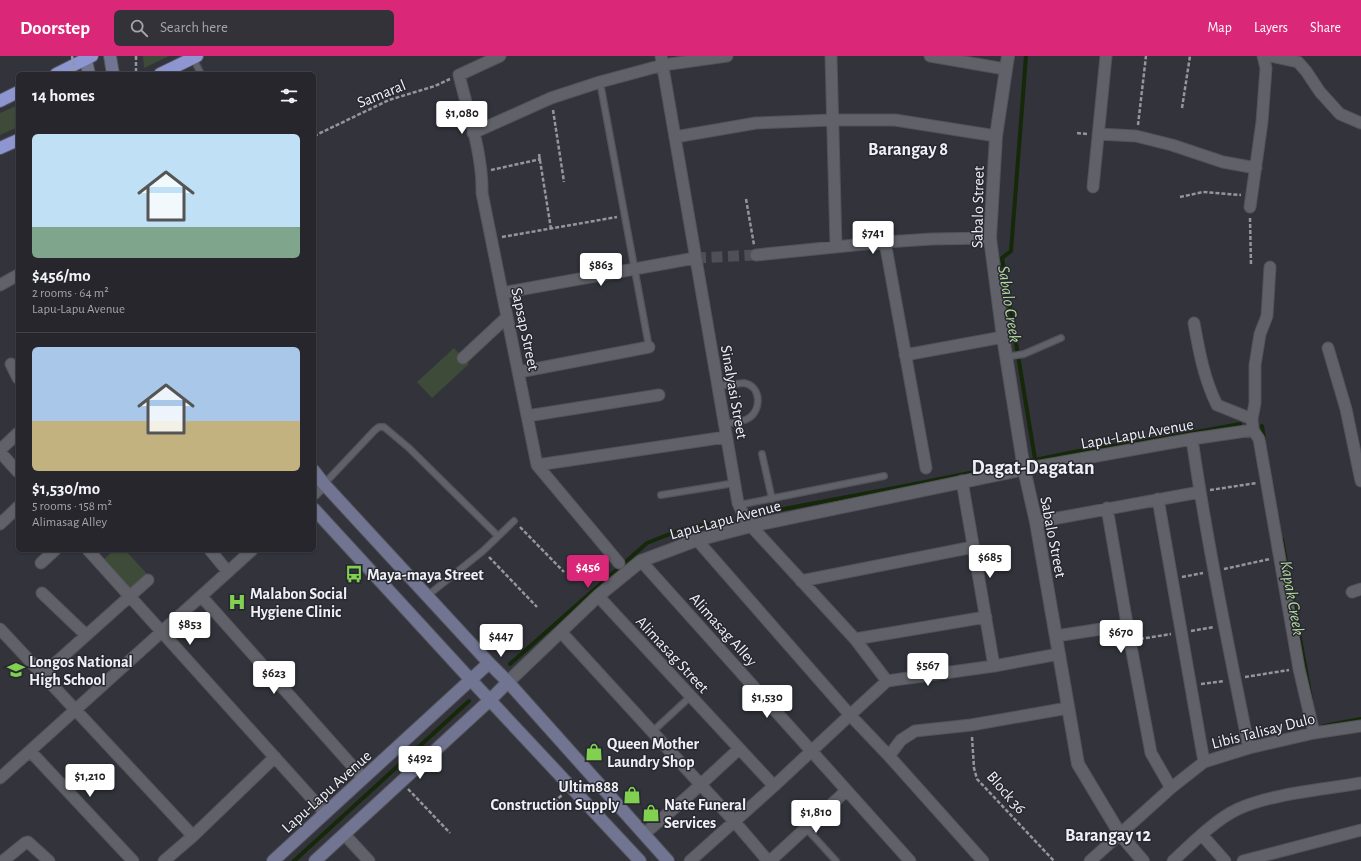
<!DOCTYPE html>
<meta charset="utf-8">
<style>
body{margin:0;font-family:"Alegreya Sans",sans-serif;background:#323238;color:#f1f3f6;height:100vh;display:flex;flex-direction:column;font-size:15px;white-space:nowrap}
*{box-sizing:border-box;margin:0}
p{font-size:13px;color:#a4a5a9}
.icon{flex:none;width:22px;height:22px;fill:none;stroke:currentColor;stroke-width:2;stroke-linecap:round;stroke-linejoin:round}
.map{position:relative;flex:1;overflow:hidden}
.panel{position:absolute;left:16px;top:16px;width:300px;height:480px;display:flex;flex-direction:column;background:#26262c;border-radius:6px;box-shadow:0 1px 3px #0004,0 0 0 1px #424348}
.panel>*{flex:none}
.price{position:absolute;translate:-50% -34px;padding:0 9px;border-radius:4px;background:#fff;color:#222;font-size:13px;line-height:26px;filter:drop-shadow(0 1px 2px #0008)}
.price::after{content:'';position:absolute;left:50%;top:24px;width:12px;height:9px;margin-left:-6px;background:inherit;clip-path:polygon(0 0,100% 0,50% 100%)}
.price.selected{background:#db2777;color:#fff}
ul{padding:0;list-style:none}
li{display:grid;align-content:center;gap:8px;height:212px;padding:0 16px}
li+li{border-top:1px solid #424348}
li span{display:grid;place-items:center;height:124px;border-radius:6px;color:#555}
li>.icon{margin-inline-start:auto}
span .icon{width:72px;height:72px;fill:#fffc;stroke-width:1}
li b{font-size:17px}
h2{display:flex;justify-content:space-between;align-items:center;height:48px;padding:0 16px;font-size:17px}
header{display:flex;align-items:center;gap:24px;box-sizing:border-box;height:56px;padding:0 20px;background:#db2777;color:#fff}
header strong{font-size:19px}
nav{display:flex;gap:22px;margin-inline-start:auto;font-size:14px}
.search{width:280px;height:36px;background:#323238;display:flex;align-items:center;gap:10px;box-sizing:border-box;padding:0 14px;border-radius:6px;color:#a4a5a9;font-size:15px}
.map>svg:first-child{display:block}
.green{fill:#3e4b38}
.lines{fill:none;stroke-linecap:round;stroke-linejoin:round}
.stream{stroke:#152808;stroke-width:4}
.minor-tunnel{stroke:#4e5057;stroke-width:11;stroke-dasharray:11 5.5;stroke-linecap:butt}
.service-casing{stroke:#525359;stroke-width:8}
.minor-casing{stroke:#525359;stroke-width:13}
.tertiary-casing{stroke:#525359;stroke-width:14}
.secondary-casing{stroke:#525359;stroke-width:14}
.trunk-casing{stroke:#525359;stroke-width:14}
.path{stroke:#95969d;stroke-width:2.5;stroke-dasharray:4 2;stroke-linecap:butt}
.service{stroke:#606169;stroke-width:5.5}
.minor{stroke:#606169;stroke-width:11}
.tertiary{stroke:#606169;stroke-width:12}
.secondary{stroke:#717591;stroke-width:12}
.trunk{stroke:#8e96d2;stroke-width:12}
.path-bridge{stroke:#95969d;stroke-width:2.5;stroke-dasharray:4 2;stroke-linecap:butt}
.labels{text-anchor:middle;stroke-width:3;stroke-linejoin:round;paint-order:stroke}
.street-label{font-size:16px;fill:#f0f1f6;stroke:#282930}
.poi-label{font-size:16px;font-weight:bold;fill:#f0f1f6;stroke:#282930;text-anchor:start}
.water-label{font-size:17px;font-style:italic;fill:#b2d89e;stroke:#282930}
.quarter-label{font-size:18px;font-weight:bold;fill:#f0f1f6;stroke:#282930}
.district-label{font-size:20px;font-weight:bold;fill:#f0f1f6;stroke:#282930}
</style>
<header>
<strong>Doorstep</strong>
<div class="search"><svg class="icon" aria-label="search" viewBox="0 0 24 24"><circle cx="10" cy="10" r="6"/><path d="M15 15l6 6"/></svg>Search here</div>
<nav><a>Map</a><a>Layers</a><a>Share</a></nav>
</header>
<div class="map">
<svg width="1361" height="805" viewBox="0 0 1361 805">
<rect width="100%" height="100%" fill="#32333b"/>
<!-- green -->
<path class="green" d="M143,0h26l-25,12z
M18,49v22l-18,8v-22z
M454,292l15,16 -37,34 -15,-16z
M114,494h11l24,26 -18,16 -29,-31z"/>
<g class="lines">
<!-- stream -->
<path class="stream" d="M1026,0l-15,195 -9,7 33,201
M1262,370l2,13
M773,455l132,-25 174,-35 85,-13 76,-14
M1282,483l29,160
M510,608l137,-121 33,-13 37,-8
M1324,670l37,-7
M294,805l175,-160"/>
<!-- minor-tunnel -->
<path class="minor-tunnel" d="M695,202l61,-3"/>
<!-- service casing -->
<g class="service-casing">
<path id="service" d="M193,2l8,16
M600,26l49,265
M1006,301l18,-3 37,-16
M718,330l26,-3c17,3 18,26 5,35 -6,4 -18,5 -25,6
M762,398l10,45
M324,428l51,-54 4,-3h5l25,21 89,88
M661,439l74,-12
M739,449l145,-29
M427,540l56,-45 31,-30
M652,676l39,-36
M806,772l30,33"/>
</g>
<!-- minor casing -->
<g class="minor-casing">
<path id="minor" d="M500,0l-41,19c9,37 24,80 23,118l55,272 82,98
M661,0l77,447 5,11 8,12 104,113 32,42
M831,0l5,190
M930,0l75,13
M1271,0l27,6 8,9 14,21 20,22 21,9
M473,77l78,-35 49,-16 63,-17 64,-9
M1098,78l38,2 36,9 51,17 33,6
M675,81l81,-14 76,-3h63l101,16
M1093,131l13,-131
M1250,151l12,-85 4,-54 -3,-12
M885,186l41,226
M756,199l129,-13 47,-3 58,-1
M1270,211l-3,49 -7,18 -5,31v38l-3,16 1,11 6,9 40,230 15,64
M0,229l18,-10
M502,237l193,-35
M1194,267c5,28 10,56 23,82l35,14
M1328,292l18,61 15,72
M905,299l98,-18
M463,302l44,-41
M11,308l7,14
M519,316l130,-25
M527,360l132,-21
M1192,383c15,103 36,206 57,309
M0,394l18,-17
M0,396l18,20
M537,409l189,-28
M1024,413l168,-30 61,-9
M962,425l32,185
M314,438l10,-10
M1158,443l46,263
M1107,452l23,133 21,112 20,35
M1036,466l164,-30
M0,468l18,-17
M697,484l153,175 39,41 94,105
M88,494l237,263
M210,494l18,22
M641,505l269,300
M41,507l14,-13
M801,525l172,-34
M1352,536l9,-3
M42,537l44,42
M201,540l162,182
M598,540l176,190
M0,573l193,207
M561,576l173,189 34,40
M1056,580l71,-11
M855,583l131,-22
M42,619l106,-95
M30,695l103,110
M889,700l12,-16 14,-9 56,-6 97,-17
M0,722l252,-228
M344,778l25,27
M644,778l42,-36 53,-49
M1202,779l23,26
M3,805l22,-18 3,-1 21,19
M164,805l29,-25 82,-79
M690,805l84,-75 76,-71 37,-34 107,-15 65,-12
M770,805l76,-70
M1090,805l81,-73 33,-26 45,-14 65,-15 47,-7
M1173,805c17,-16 43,-42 65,-52 36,-16 84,-19 123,-26
M1243,805l118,-31"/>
</g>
<!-- tertiary casing -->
<g class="tertiary-casing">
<path id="tertiary" d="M1008,0l-12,80 -6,102 13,99 21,132 12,53 42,242 42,70 23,27
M508,626l90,-86 43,-35 56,-21 54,-14 273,-57"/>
</g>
<!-- secondary casing -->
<g class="secondary-casing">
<path id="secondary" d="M85,0l4,18
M110,0l3,18
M314,415l10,13 165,179 19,19 160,179
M314,453l156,170 170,182
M273,805l216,-198
M315,805l175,-161 18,-18"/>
</g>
<!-- trunk casing -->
<g class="trunk-casing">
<path id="trunk" d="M56,18l36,-18
M160,18l37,-18
M0,45l18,-9
M0,92l18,-8"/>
</g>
<!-- path -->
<path class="path" d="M136,0v18
M1182,52l8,-52
M553,54l11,72
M1138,69l8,-69
M1077,77l10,1
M314,80l75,-36 46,-14 15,-7
M539,98l12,75
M491,114l50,-11
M1180,141l23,-5 38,3
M746,143l8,46
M1250,162l1,47
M502,181l115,-20
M1210,434l47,-7
M520,471l44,45
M489,501l48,50
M1224,513l46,-10
M1182,521l21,-4
M1191,575l23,-4
M1140,583l31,-5
M1245,621l44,-7
M1201,628l23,-3
M972,681l2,31 3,11 77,82
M408,733l42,44
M545,754l17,-15"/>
<!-- service -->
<use href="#service" class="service"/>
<!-- minor -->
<use href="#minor" class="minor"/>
<!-- tertiary -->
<use href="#tertiary" class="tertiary"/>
<!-- secondary -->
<use href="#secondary" class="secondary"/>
<!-- trunk -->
<use href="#trunk" class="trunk"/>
<!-- path-bridge -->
<path class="path-bridge" d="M72,0l3,18"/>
</g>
<!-- icons -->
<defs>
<g id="bus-bare" transform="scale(1.38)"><path d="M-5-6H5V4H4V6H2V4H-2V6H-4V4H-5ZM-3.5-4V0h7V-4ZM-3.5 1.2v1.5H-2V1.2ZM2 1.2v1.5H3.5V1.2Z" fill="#81d050" stroke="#282930" stroke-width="2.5" paint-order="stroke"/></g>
<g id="hospital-bare" transform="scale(1.38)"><path d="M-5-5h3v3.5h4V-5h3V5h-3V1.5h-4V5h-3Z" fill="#81d050" stroke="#282930" stroke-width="2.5" paint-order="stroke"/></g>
<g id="school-bare" transform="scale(1.38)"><path d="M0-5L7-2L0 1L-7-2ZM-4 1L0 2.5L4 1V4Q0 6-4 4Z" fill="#81d050" stroke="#282930" stroke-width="2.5" paint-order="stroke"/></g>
<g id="shop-bare" transform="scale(1.38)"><path d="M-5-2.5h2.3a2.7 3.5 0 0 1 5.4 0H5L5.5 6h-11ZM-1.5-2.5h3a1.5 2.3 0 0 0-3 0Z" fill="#81d050" stroke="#282930" stroke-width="2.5" paint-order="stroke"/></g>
</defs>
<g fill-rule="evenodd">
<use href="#bus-bare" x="354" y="518"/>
<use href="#hospital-bare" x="237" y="546"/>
<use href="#school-bare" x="16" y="614"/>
<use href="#shop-bare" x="594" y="696"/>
<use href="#shop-bare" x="632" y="739"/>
<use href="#shop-bare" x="651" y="757"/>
</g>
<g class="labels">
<!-- street labels -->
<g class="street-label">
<text transform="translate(381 37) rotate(-22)" y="6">Samaral</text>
<text transform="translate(977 151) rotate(-89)" y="6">Sabalo Street</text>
<text transform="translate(526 273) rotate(78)" y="6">Sapsap Street</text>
<text transform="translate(735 336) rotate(80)" y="6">Sinalyasi Street</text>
<text transform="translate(1137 377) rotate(-10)" y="6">Lapu-Lapu Avenue</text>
<text transform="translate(725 463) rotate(-15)" y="6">Lapu-Lapu Avenue</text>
<text transform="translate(1054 481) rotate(79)" y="6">Sabalo Street</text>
<text transform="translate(724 573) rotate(48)" y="6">Alimasag Alley</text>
<text transform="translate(673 598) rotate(47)" y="6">Alimasag Street</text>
<text transform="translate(1263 674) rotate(-14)" y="6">Libis Talisay Dulo</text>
<text transform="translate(326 735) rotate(-42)" y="6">Lapu-Lapu Avenue</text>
<text transform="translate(1007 736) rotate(49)" y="6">Block 36</text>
</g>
<!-- poi labels -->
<g class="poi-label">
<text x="367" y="524">Maya-maya Street</text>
<text x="250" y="543">Malabon Social<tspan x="250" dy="18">Hygiene Clinic</tspan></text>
<text x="29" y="611">Longos National<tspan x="29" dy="18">High School</tspan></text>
<text x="607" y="693">Queen Mother<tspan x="607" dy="18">Laundry Shop</tspan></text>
<text x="619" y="736" text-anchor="end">Ultim888<tspan x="619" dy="18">Construction Supply</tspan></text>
<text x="664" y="754">Nate Funeral<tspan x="664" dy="18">Services</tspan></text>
</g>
<!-- water labels -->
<g class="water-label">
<text transform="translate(1010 248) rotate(81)" y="6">Sabalo Creek</text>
<text transform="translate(1293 542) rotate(80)" y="6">Kapak Creek</text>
</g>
<!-- quarter labels -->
<g class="quarter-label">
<text x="908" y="99">Barangay 8</text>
<text x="1108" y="785">Barangay 12</text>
</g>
<!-- district labels -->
<g class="district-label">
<text x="1033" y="418">Dagat-Dagatan</text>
</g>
</g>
</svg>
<b class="price" style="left:462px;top:79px">$1,080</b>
<b class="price" style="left:873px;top:199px">$741</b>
<b class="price" style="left:601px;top:231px">$863</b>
<b class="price" style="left:990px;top:523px">$685</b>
<b class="price selected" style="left:588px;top:533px">$456</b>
<b class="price" style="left:190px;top:590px">$853</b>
<b class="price" style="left:1121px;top:598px">$670</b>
<b class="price" style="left:501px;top:602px">$447</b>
<b class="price" style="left:928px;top:631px">$567</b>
<b class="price" style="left:274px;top:639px">$623</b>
<b class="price" style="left:767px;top:663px">$1,530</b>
<b class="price" style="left:420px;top:724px">$492</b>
<b class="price" style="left:90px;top:742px">$1,210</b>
<b class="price" style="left:816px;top:778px">$1,810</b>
<section class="panel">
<h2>14 homes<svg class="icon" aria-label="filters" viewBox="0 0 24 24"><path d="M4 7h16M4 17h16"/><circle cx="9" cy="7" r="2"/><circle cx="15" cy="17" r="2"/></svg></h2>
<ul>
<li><span style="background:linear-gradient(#bfe0f5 75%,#7fa58c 0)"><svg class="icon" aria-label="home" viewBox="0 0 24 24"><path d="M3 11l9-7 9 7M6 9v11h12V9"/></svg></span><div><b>$456/mo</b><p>2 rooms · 64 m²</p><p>Lapu-Lapu Avenue</p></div></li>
<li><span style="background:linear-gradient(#a9c7e8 60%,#c2b280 0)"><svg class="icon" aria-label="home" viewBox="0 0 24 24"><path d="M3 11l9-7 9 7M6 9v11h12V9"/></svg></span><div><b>$1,530/mo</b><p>5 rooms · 158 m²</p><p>Alimasag Alley</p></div></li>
</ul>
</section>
</div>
